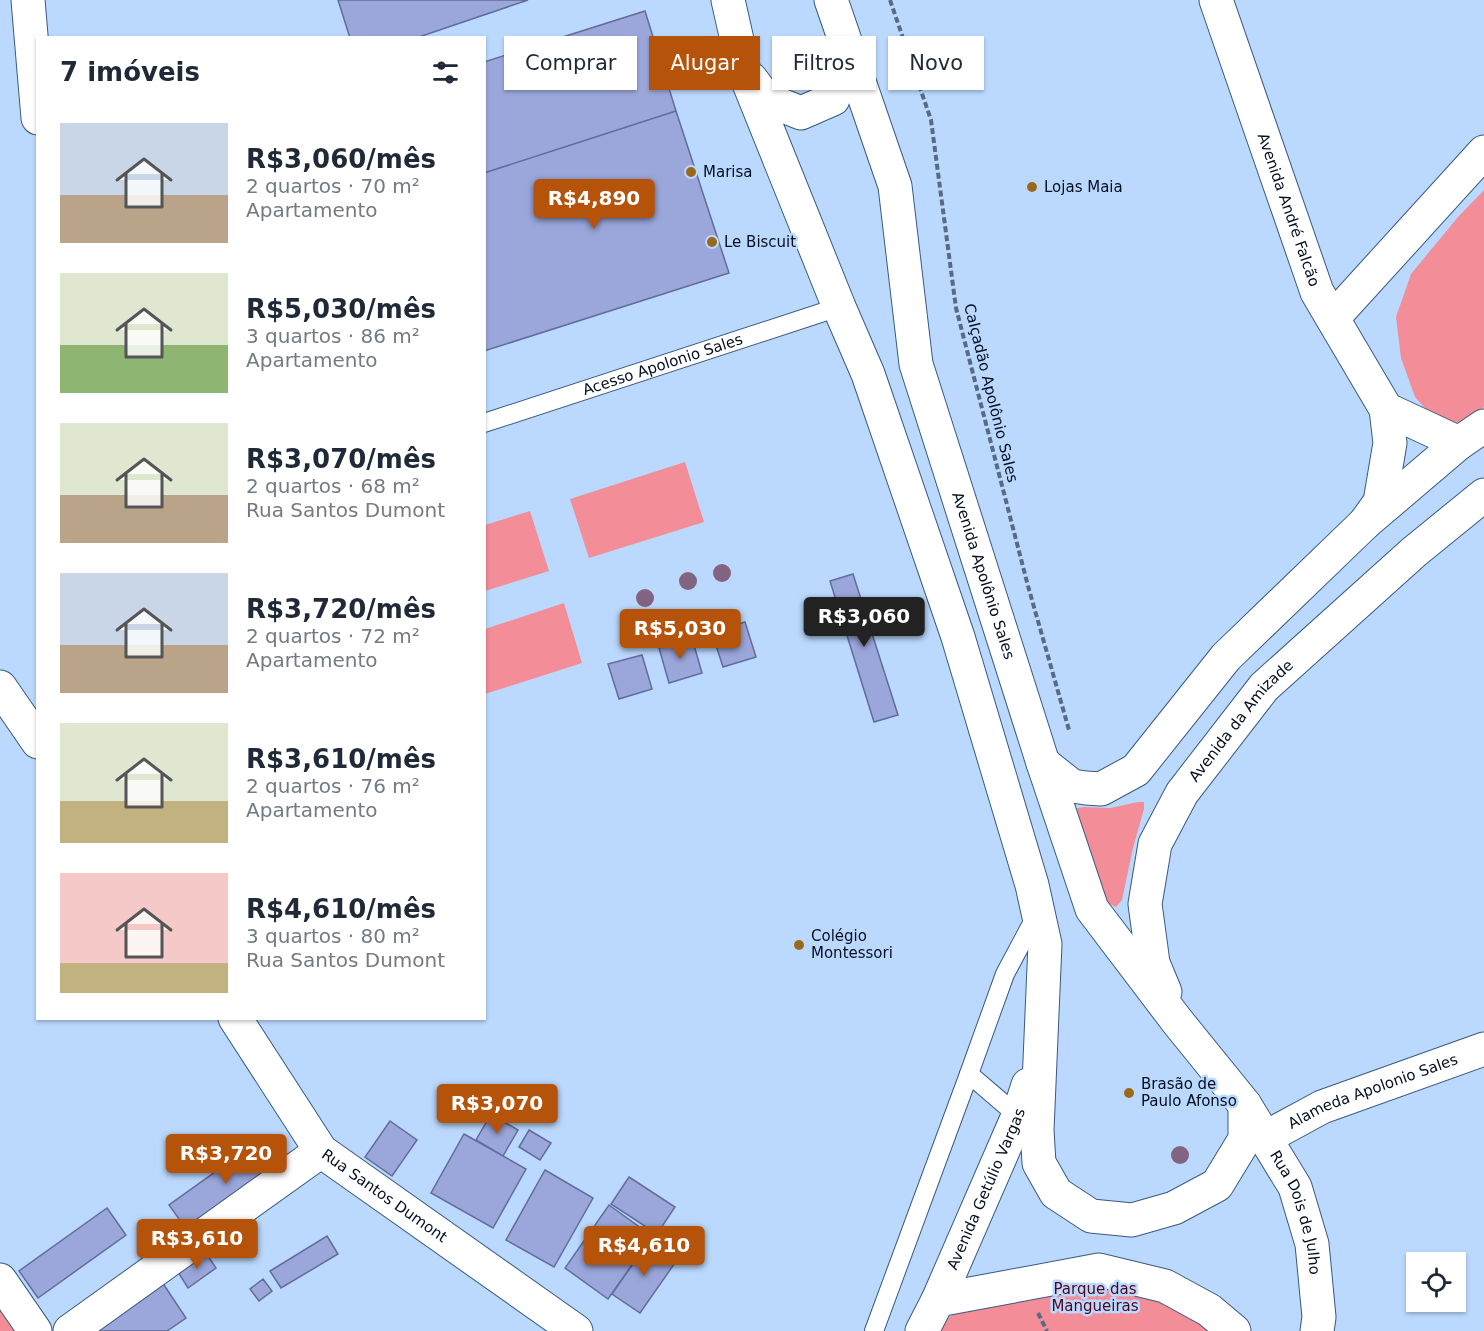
<!DOCTYPE html>
<html lang="pt">
<meta charset="utf-8">
<style>
body{margin:0;font-family:"DejaVu Sans",sans-serif;background:#f2f2f3;color:#1f2937;height:100vh;display:flex;flex-direction:column;font-size:22px;white-space:nowrap}
*{box-sizing:border-box;margin:0}
p{font-size:20px;color:#747a83}
.icon{flex:none;width:33px;height:33px;fill:none;stroke:currentColor;stroke-width:2;stroke-linecap:round;stroke-linejoin:round}
.map{position:relative;flex:1;overflow:hidden}
.side{position:absolute;left:36px;top:36px;width:450px;height:984px;display:flex;flex-direction:column;background:#fff;border-radius:0px;box-shadow:0 2px 4px #0004}
.side>*{flex:none}
.banner{position:absolute;left:504px;top:36px;width:570px;height:54px;display:flex;gap:12px}
.tools{position:absolute;left:1406px;top:1252px;display:grid;gap:12px}
.tools a{display:grid;place-items:center;width:60px;height:60px;border-radius:0px;background:#fff;box-shadow:0 2px 4px #0004;font-size:30px}
.price{position:absolute;translate:-50% -51px;padding:0 14px;border-radius:6px;background:#b45309;color:#fff;font-size:20px;line-height:39px;filter:drop-shadow(0 2px 3px #0008)}
.price::after{content:'';position:absolute;left:50%;top:36px;width:18px;height:14px;margin-left:-9px;background:inherit;clip-path:polygon(0 0,100% 0,50% 100%)}
.price.on{background:#222;color:#fff}
ul{padding:0;list-style:none}
li{display:flex;align-items:center;gap:18px;height:150px;padding:0 24px}
li span{display:grid;place-items:center;flex:none;width:168px;height:120px;border-radius:0px;color:#555}
li>.icon{margin-inline-start:auto}
span .icon{width:72px;height:72px;fill:#fffc;stroke-width:1}
li b{font-size:26px}
h2{display:flex;justify-content:space-between;align-items:center;height:72px;padding:0 24px;font-size:26px}
.pill{padding:0 21px;border-radius:0px;background:#fff;box-shadow:0 2px 4px #0004;font-size:21px;line-height:54px}
.pill.on{background:#b45309;color:#fff}
.map>svg:first-child{display:block}
.green{fill:#f38d97}
.building{fill:#9ba7db;stroke:#616c9c;stroke-width:1.5}
.lines{fill:none;stroke-linecap:round;stroke-linejoin:round}
.lane-casing{stroke:#385981;stroke-width:20}
.street-casing{stroke:#385981;stroke-width:35}
.secondary-casing{stroke:#385981;stroke-width:35}
.path{stroke:#576b84;stroke-width:4;stroke-dasharray:6 3;stroke-linecap:butt}
.lane{stroke:#fff;stroke-width:18}
.street{stroke:#fff;stroke-width:33}
.secondary{stroke:#fff;stroke-width:33}
.tree{fill:#816480}
.poi-dot{fill:#99691b;stroke:#bbd9fe;stroke-width:2}
.labels{text-anchor:middle;stroke-width:5;stroke-linejoin:round;paint-order:stroke}
.poi-label{font-size:15px;fill:#030e1e;stroke:#bbd9fe;text-anchor:start}
.street-label{font-size:15px;fill:#030e1e;stroke:#bbd9fe}
.park-label{font-size:15px;fill:#510419;stroke:#bbd9fe}
</style>
<div class="map">
<svg width="1484" height="1331" viewBox="0 0 1484 1331">
<rect width="100%" height="100%" fill="#bbd9fe"/>
<!-- green -->
<path class="green" d="M1484,190v217l-21,14 -22,5 -26,-29 -14,-39 -5,-41 15,-43 47,-57z
M685,462l19,60 -115,36 -19,-59z
M530,511l19,60 -64,20v-66z
M564,603l18,60 -97,31v-65z
M1138,802h6v7l-11,39 -11,52 -6,7 -8,-4 -4,-6 -27,-83v-6l7,-1 26,1z
M1097,1263l115,34 38,34h-317l1,-3 31,-22z
M0,1288l27,43h-27z"/>
<!-- building -->
<path class="building" d="M338,0h190l-112,38h-66z
M645,11l31,100 -192,62v-111z
M676,111l53,162 -245,78v-178z
M853,574l45,141 -24,7 -44,-141z
M745,622l11,35 -33,10 -11,-34z
M692,638l10,35 -33,10 -10,-35z
M642,655l10,34 -33,10 -11,-35z
M491,1114l27,16 -15,26 -27,-16z
M390,1121l27,19 -25,36 -27,-19z
M529,1130l22,13 -11,17 -21,-13z
M464,1134l62,35 -33,59 -62,-35z
M264,1137l20,27 -95,69 -20,-28z
M545,1170l48,28 -39,69 -48,-27z
M629,1177l46,30 -18,27 -46,-30z
M609,1205l43,31 -44,63 -43,-31z
M107,1208l19,27 -88,63 -19,-27z
M327,1236l11,18 -57,34 -11,-17z
M649,1241l28,19 -37,53 -28,-19z
M206,1253l10,15 -28,20 -10,-16z
M160,1279l26,39 -19,13h-84z
M263,1279l9,12 -13,10 -9,-12z"/>
<g class="lines">
<!-- lane casing -->
<g class="lane-casing">
<g id="lane">
<path id="s1" d="M484,423l355,-116"/>
<path d="M969,1074l49,42"/>
<path d="M874,1331l95,-257 36,-100 32,-60"/>
</g>
</g>
<!-- street casing -->
<g class="street-casing">
<g id="street">
<path d="M28,0l10,118"/>
<path id="s2" d="M1216,0l101,292 69,117 4,34 -10,59 -15,21"/>
<path d="M1333,318l151,-166"/>
<path d="M1386,409l73,34"/>
<path d="M0,687l38,55"/>
<path id="s3" d="M235,1018l86,133 255,180"/>
<path id="s4" d="M1265,1138l57,-31 162,-58"/>
<path d="M70,1331l251,-180"/>
</g>
</g>
<!-- secondary casing -->
<g class="secondary-casing">
<g id="secondary">
<path d="M728,0l16,71 95,236 29,67 90,263 74,248 13,59 -8,186 2,33 17,30 35,23 41,4 42,-12 43,-23 28,-46v-34"/>
<path id="s5" d="M831,0l64,186 21,178 127,399 49,146 85,112 68,84 50,82 17,57 7,73 -2,14"/>
<path d="M751,79l15,20 35,14 32,-14 10,-34 -1,-22"/>
<path d="M1043,763l29,23 14,2 15,1 35,-19 90,-113 139,-134 94,-80 25,-17"/>
<path id="s6" d="M1165,992l-12,-29 -8,-59 10,-60 27,-51 82,-106 150,-135 70,-57"/>
<path d="M0,1280l35,51"/>
<path d="M938,1300l161,-30 66,16 44,24 25,21"/>
<path id="s7" d="M922,1331l16,-31 80,-184 10,-31"/>
</g>
</g>
<!-- path -->
<path class="path" d="M890,0l41,120 25,188 72,278 41,144
M1038,1313l9,18"/>
<!-- lane -->
<use href="#lane" class="lane"/>
<!-- street -->
<use href="#street" class="street"/>
<!-- secondary -->
<use href="#secondary" class="secondary"/>
</g>
<!-- trees -->
<g class="tree">
<circle cx="722" cy="573" r="9"/>
<circle cx="688" cy="581" r="9"/>
<circle cx="645" cy="598" r="9"/>
<circle cx="1180" cy="1155" r="9"/>
</g>
<!-- markers -->
<g class="poi-dot">
<circle cx="691" cy="172" r="6"/>
<circle cx="1032" cy="187" r="6"/>
<circle cx="712" cy="242" r="6"/>
<circle cx="799" cy="945" r="6"/>
<circle cx="1129" cy="1093" r="6"/>
</g>
<g class="labels">
<!-- poi labels -->
<g class="poi-label">
<text x="703" y="177">Marisa</text>
<text x="1044" y="192">Lojas Maia</text>
<text x="724" y="247">Le Biscuit</text>
<text x="811" y="941">Colégio<tspan x="811" dy="17">Montessori</tspan></text>
<text x="1141" y="1089">Brasão de<tspan x="1141" dy="17">Paulo Afonso</tspan></text>
</g>
<!-- street labels -->
<g class="street-label">
<text dy="5" stroke="none"><textPath href="#s2" startOffset="222">Avenida André Falcão</textPath></text>
<text dy="5" stroke="none"><textPath href="#s1" startOffset="188">Acesso Apolonio Sales</textPath></text>
<text transform="translate(991 393) rotate(76)" y="5">Calçadão Apolônio Sales</text>
<text dy="5" stroke="none"><textPath href="#s5" startOffset="598">Avenida Apolônio Sales</textPath></text>
<text dy="5" stroke="none"><textPath href="#s6" startOffset="303">Avenida da Amizade</textPath></text>
<text dy="5" stroke="none"><textPath href="#s4" startOffset="118">Alameda Apolonio Sales</textPath></text>
<text dy="5" stroke="none"><textPath href="#s7" startOffset="156">Avenida Getúlio Vargas</textPath></text>
<text dy="5" stroke="none"><textPath href="#s3" startOffset="236">Rua Santos Dumont</textPath></text>
<text dy="5" stroke="none"><textPath href="#s5" startOffset="1318">Rua Dois de Julho</textPath></text>
</g>
<!-- park labels -->
<g class="park-label">
<text x="1095" y="1294">Parque das<tspan x="1095" dy="17">Mangueiras</tspan></text>
</g>
</g>
</svg>
<div class="tools">
<a><svg class="icon" aria-label="locate" viewBox="0 0 24 24"><circle cx="12" cy="12" r="6"/><path d="M12 2v4M12 18v4M2 12h4M18 12h4"/></svg></a>
</div>
<b class="price" style="left:594px;top:230px">R$4,890</b>
<b class="price on" style="left:864px;top:648px">R$3,060</b>
<b class="price" style="left:680px;top:660px">R$5,030</b>
<b class="price" style="left:497px;top:1135px">R$3,070</b>
<b class="price" style="left:226px;top:1185px">R$3,720</b>
<b class="price" style="left:197px;top:1270px">R$3,610</b>
<b class="price" style="left:644px;top:1277px">R$4,610</b>
<div class="banner">
<a class="pill">Comprar</a>
<a class="pill on">Alugar</a>
<a class="pill">Filtros</a>
<a class="pill">Novo</a>
</div>
<section class="side">
<h2>7 imóveis<svg class="icon" aria-label="filters" viewBox="0 0 24 24"><path d="M4 7h16M4 17h16"/><circle cx="9" cy="7" r="2"/><circle cx="15" cy="17" r="2"/></svg></h2>
<ul>
<li><span style="background:linear-gradient(#c9d6e8 60%,#b9a48a 0)"><svg class="icon" aria-label="home" viewBox="0 0 24 24"><path d="M3 11l9-7 9 7M6 9v11h12V9"/></svg></span><div><b>R$3,060/mês</b><p>2 quartos · 70 m²</p><p>Apartamento</p></div></li>
<li><span style="background:linear-gradient(#dfe7d0 60%,#8fb573 0)"><svg class="icon" aria-label="home" viewBox="0 0 24 24"><path d="M3 11l9-7 9 7M6 9v11h12V9"/></svg></span><div><b>R$5,030/mês</b><p>3 quartos · 86 m²</p><p>Apartamento</p></div></li>
<li><span style="background:linear-gradient(#dfe7d0 60%,#b9a48a 0)"><svg class="icon" aria-label="home" viewBox="0 0 24 24"><path d="M3 11l9-7 9 7M6 9v11h12V9"/></svg></span><div><b>R$3,070/mês</b><p>2 quartos · 68 m²</p><p>Rua Santos Dumont</p></div></li>
<li><span style="background:linear-gradient(#c9d6e8 60%,#b9a48a 0)"><svg class="icon" aria-label="home" viewBox="0 0 24 24"><path d="M3 11l9-7 9 7M6 9v11h12V9"/></svg></span><div><b>R$3,720/mês</b><p>2 quartos · 72 m²</p><p>Apartamento</p></div></li>
<li><span style="background:linear-gradient(#dfe7d0 65%,#c2b280 0)"><svg class="icon" aria-label="home" viewBox="0 0 24 24"><path d="M3 11l9-7 9 7M6 9v11h12V9"/></svg></span><div><b>R$3,610/mês</b><p>2 quartos · 76 m²</p><p>Apartamento</p></div></li>
<li><span style="background:linear-gradient(#f6c9c9 75%,#c2b280 0)"><svg class="icon" aria-label="home" viewBox="0 0 24 24"><path d="M3 11l9-7 9 7M6 9v11h12V9"/></svg></span><div><b>R$4,610/mês</b><p>3 quartos · 80 m²</p><p>Rua Santos Dumont</p></div></li>
</ul>
</section>
</div>
